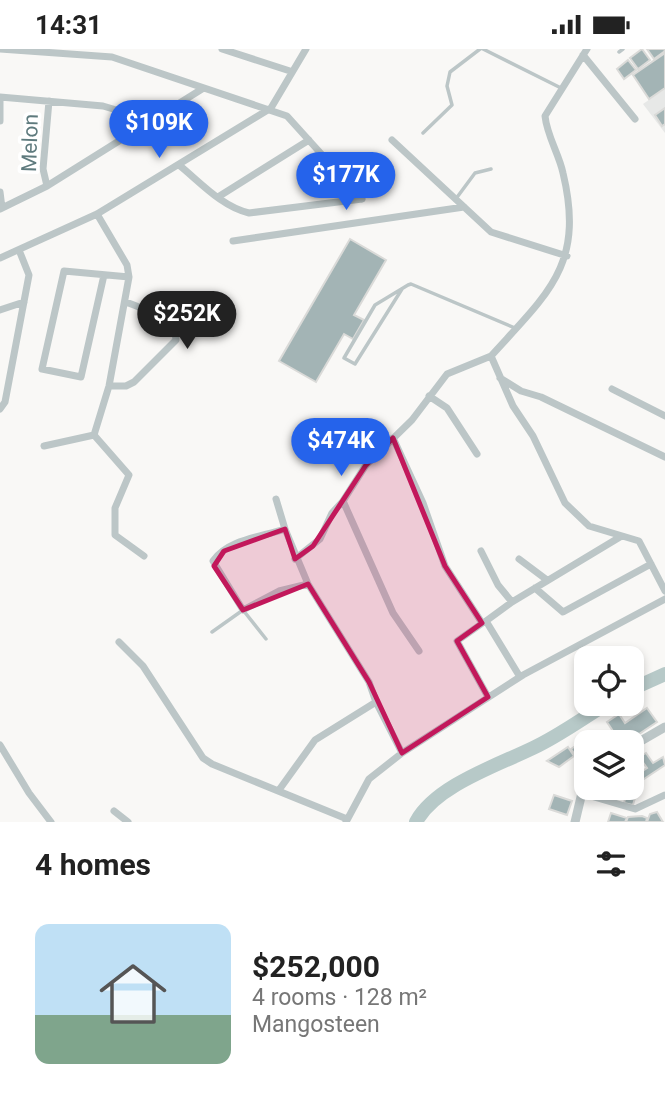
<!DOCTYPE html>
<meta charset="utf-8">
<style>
body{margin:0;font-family:Roboto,sans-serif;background:#f6f6f6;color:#222;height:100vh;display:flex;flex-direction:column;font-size:26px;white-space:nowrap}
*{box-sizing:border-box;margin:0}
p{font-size:23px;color:#767676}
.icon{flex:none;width:38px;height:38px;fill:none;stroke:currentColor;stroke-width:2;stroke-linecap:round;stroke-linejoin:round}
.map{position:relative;height:773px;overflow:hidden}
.sheet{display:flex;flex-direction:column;background:#fff;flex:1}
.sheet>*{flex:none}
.controls{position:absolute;left:574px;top:597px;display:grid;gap:14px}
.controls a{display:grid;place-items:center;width:70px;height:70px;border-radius:14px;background:#fff;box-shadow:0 4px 10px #0003;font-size:35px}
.price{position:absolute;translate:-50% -60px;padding:0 16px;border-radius:24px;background:#2563eb;color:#fff;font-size:23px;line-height:46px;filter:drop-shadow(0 2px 4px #0008)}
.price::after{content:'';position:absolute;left:50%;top:42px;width:21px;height:16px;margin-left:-10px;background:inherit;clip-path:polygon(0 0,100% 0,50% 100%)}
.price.on{background:#222;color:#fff}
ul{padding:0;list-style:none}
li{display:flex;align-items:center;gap:21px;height:175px;padding:0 35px}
li span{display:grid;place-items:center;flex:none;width:196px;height:140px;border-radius:14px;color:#555}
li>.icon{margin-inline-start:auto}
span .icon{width:84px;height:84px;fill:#fffc;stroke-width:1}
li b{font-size:30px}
h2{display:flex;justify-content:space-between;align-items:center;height:84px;padding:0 35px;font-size:30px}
.status{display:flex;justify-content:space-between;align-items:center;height:49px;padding:0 35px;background:#fff;direction:ltr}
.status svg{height:19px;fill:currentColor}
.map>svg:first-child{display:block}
.built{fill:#e7e8e7}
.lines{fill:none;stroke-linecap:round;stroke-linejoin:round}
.river{stroke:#b7c9c8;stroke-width:14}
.building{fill:#a3b4b5;stroke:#dadad8;stroke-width:2}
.service{stroke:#bcc6c7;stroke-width:3.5}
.minor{stroke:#bcc6c7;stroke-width:7}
.tertiary{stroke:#bcc6c7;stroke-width:9}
.marked{fill:#c2185b;fill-opacity:0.2;stroke:#c2185b;stroke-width:5;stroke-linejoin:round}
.labels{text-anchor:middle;stroke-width:7;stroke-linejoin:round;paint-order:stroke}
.street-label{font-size:21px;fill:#5e7a7d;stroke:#fff}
</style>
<div class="status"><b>14:31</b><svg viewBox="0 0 49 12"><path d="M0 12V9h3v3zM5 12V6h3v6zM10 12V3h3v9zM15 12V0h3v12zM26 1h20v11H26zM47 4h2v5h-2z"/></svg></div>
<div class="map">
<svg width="665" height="773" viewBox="0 0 665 773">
<rect width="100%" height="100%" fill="#f9f8f6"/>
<!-- built -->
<path class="built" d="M665,40v44l-22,-29z"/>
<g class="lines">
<!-- river -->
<path class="river" d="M632,640l33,-15
M416,773c19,-36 82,-57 117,-74 26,-12 50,-30 75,-45"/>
</g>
<!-- building -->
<path class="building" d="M642,0l8,11 -12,9 -8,-11z
M647,0h17l1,2 -11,8z
M665,4v35l-16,11 -16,-24z
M628,11l8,10 -12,9 -7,-10z
M665,59v16l-3,2 -7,-11z
M350,190l36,21 -32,55 10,5 -11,19 -9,-5 -28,48 -37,-21z
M647,659l10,14 -30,20h-7l-13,-20 12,-8 6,9z
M600,685l5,8h-17z
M583,692l3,23 -3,2 -12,-17z
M568,698l6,9 -15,11 -12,-6z
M646,704l7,10 10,-6 2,8 -33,22v-9l15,-10 -8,-11z
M599,738h9l-3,9 -8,-3z
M627,742l9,3 -3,11 -9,-2z
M554,746l18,6 -5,14 -18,-6z
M657,763l6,10h-16l3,-8z
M611,764l16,5 -2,4h-17z
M642,767l5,2 -1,4h-20l2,-5z"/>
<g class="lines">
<!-- service -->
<path class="service" d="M483,0l80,40
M619,3l4,-3
M423,84l29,-28 -5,-19 3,-14 30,-23
M455,151l20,-27 16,-4
M402,240l-47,75 -11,-6 31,-53 33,-20 3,-1 104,44
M212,583l31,-22 23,29"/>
<!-- minor -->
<path class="minor" d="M0,0l112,8 175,59 75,83
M222,0l68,22
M587,0l-42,67c2,20 14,38 18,57 22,92 -15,120 -72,183l22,50 20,30 32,67 24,23 50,15 26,50
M583,6l52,64
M0,48l103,9 47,14
M0,72v-24
M392,91l99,92 76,24
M179,116c21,17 43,42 70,48l113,-14
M47,137l-4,-17 6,-68
M0,143l2,16
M218,148l91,-57
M0,160l47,-23 155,-97
M97,165l30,51 2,12 -20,109 -15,49 35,40 -14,33v27l29,21
M233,192l231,-34
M0,209l97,-44 174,-106 35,-59
M104,226l-23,102 -39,-8 22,-98 65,6
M0,261l24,-8
M500,329l21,13 20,6 124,60
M109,337h17l8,-4 42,-42c0,-22 -33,-31 -50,-38
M612,340l53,27
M429,347l18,12 30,46
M0,360l5,-7 24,-127 -10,-25
M393,389l30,65 22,63 37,57
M44,397l50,-11
M276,450l9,30
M481,502l17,34 14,17 108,-65
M295,510l25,-20 12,-26 11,-12
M519,510l28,21
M535,539l28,24 88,-48
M512,553l-26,19 34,56
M484,573l-27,19 31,56
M119,593l24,24 60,92 9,6 135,55
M419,602l-26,-38 -50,-112 23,-36 46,-45 35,-46 44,-18
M376,653l26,51
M0,696l29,48 22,29
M279,741l36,-50 61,-38 -7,-20 -61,-98 -23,-55c-23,8 -57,10 -72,32l30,49 36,-19 29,-7
M584,745l51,15 30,-14
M114,762l14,11
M346,773l23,-43 33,-26 121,-78 142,-76"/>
<!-- tertiary -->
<path class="tertiary" d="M632,697l33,-19
M575,773l11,-46"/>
</g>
<!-- marked area -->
<path class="marked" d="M393,389l52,128 37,57 -25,18 31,56 -86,56 -33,-71 -61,-98 -65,26 -29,-44 10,-15 61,-22 10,30 18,-13 53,-81z"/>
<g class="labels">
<!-- street labels -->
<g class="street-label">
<text transform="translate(30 94) rotate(-88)" y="7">Melon</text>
</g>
</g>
</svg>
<div class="controls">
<a><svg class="icon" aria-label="locate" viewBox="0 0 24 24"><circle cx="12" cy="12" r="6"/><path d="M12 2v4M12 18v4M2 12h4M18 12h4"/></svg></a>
<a><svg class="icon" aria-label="layers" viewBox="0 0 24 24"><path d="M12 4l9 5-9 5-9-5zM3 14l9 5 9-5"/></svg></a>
</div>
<b class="price" style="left:159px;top:111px">$109K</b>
<b class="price" style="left:346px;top:163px">$177K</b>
<b class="price on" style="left:187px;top:302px">$252K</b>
<b class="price" style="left:341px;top:429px">$474K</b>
</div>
<section class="sheet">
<h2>4 homes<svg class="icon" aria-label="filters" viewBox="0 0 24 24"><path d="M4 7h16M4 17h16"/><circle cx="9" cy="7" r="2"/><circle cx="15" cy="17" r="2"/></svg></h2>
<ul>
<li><span style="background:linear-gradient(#bfe0f5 65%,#7fa58c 0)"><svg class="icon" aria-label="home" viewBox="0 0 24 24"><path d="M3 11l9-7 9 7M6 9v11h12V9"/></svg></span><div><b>$252,000</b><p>4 rooms · 128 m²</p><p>Mangosteen</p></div></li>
</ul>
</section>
